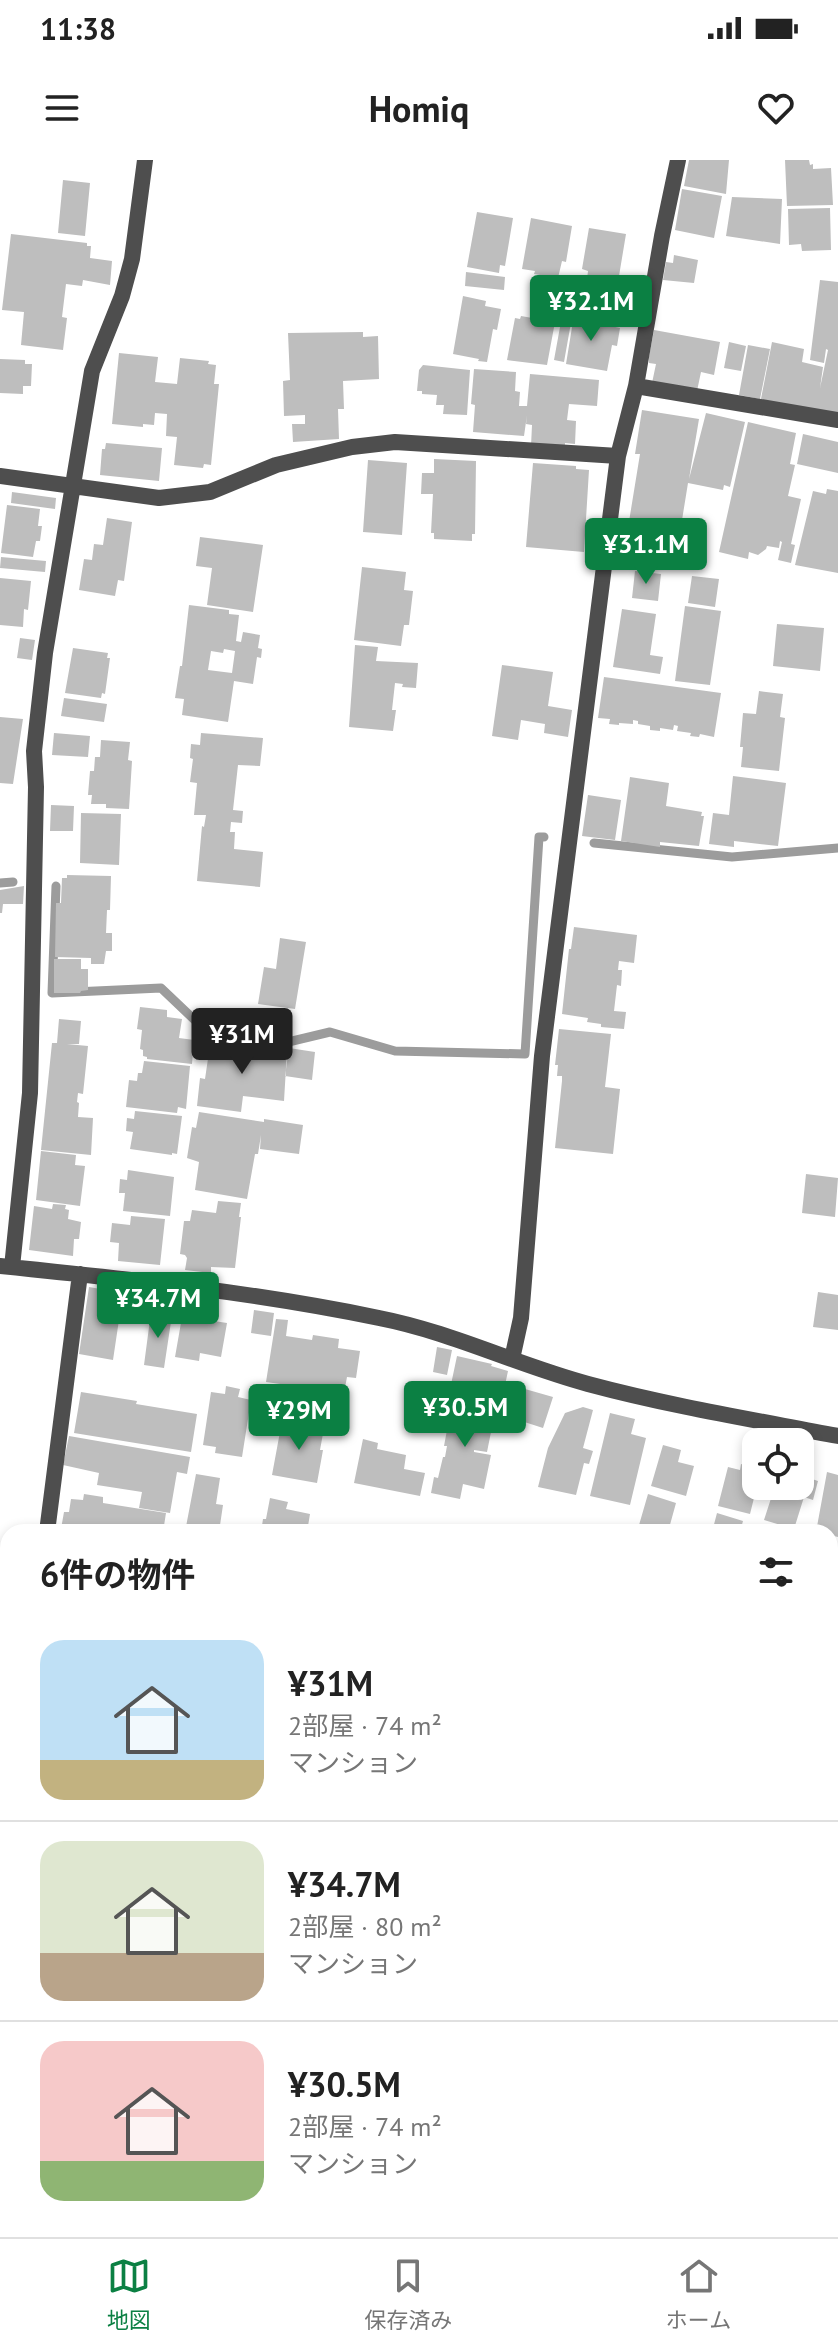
<!DOCTYPE html>
<html lang="ja">
<meta charset="utf-8">
<style>
body{margin:0;font-family:"PT Sans","Noto Sans JP",sans-serif;background:#f2f2f2;color:#222;height:100vh;display:flex;flex-direction:column;font-size:30px;white-space:nowrap}
*{box-sizing:border-box;margin:0}
p{font-size:26px;color:#767676}
.icon{flex:none;width:44px;height:44px;fill:none;stroke:currentColor;stroke-width:2;stroke-linecap:round;stroke-linejoin:round}
.map{position:relative;flex:1;overflow:hidden}
.details{position:absolute;left:0px;top:1364px;width:838px;height:714px;display:flex;flex-direction:column;background:#fff;border-radius:24px 24px 0 0;box-shadow:0 4px 12px #0003}
.details>*{flex:none}
.controls{position:absolute;left:742px;top:1268px;display:grid;gap:16px}
.controls a{display:grid;place-items:center;width:72px;height:72px;border-radius:16px;background:#fff;box-shadow:0 4px 12px #0003;font-size:40px}
.price{position:absolute;translate:-50% -68px;padding:0 18px;border-radius:8px;background:#0b8043;color:#fff;font-size:26px;line-height:52px;filter:drop-shadow(0 2px 4px #0008)}
.price::after{content:'';position:absolute;left:50%;top:48px;width:24px;height:18px;margin-left:-12px;background:inherit;clip-path:polygon(0 0,100% 0,50% 100%)}
.price.active{background:#222;color:#fff}
ul{padding:0;list-style:none}
li{display:flex;align-items:center;gap:24px;height:200px;padding:0 40px}
li+li{border-top:2px solid #e0e0e0}
li span{display:grid;place-items:center;flex:none;width:224px;height:160px;border-radius:24px;color:#555}
li>.icon{margin-inline-start:auto}
span .icon{width:96px;height:96px;fill:#fffc;stroke-width:1}
li b{font-size:34px}
h2{display:flex;justify-content:space-between;align-items:center;height:96px;padding:0 40px;font-size:34px}
.status{display:flex;justify-content:space-between;align-items:center;height:56px;padding:0 40px;background:#fff;direction:ltr}
.status svg{height:22px;fill:currentColor}
header{display:flex;justify-content:space-between;align-items:center;height:104px;padding:0 40px;background:#fff;font-size:36px;font-weight:800}
.dock{display:flex;justify-content:space-around;align-items:center;height:112px;border-top:2px solid #e0e0e0;background:#fff;font-size:22px;color:#767676}
.dock a{display:grid;justify-items:center;gap:4px}
.dock .active{color:#0b8043}
.map>svg:first-child{display:block}
.lines{fill:none;stroke-linecap:round;stroke-linejoin:round}
.stream{stroke:#9c9c9c;stroke-width:9}
.building{fill:#bebebe;fill-rule:evenodd}
.lane{stroke:#4e4e4e;stroke-width:16}
.street{stroke:#4e4e4e;stroke-width:16}
</style>
<div class="status"><b>11:38</b><svg viewBox="0 0 49 12"><path d="M0 12V9h3v3zM5 12V6h3v6zM10 12V3h3v9zM15 12V0h3v12zM26 1h20v11H26zM47 4h2v5h-2z"/></svg></div>
<header><svg class="icon" aria-label="menu" viewBox="0 0 24 24"><path d="M4 6h16M4 12h16M4 18h16"/></svg>Homiq<svg class="icon" aria-label="heart" viewBox="0 0 24 24"><path d="M12 20l-8-8c-3-5 5-10 8-4 3-6 11-1 8 4z"/></svg></header>
<div class="map">
<svg width="838" height="2077" viewBox="0 0 838 2077">
<rect width="100%" height="100%" fill="#fff"/>
<g class="lines">
<!-- stream -->
<path class="stream" d="M594,683l138,14 106,-9
M0,723l13,-1
M56,726l-4,107 109,-5 40,38 83,17 46,-11 65,19 130,3 14,-217h5"/>
</g>
<!-- building -->
<path class="building" d="M689,0h40l-3,34 -42,-8z
M785,0h24l1,5 3,-1v5l18,-1 2,37 -46,1z
M63,20l27,3 -5,53 -27,-3z
M682,29l40,7 -8,42 -39,-8z
M732,37l50,2 -2,45 -54,-8z
M830,48l1,42 -29,1 -1,-7 -12,1 -1,-36z
M477,52l36,6 -8,48 -5,-1 -1,8 -32,-6z
M531,58l41,8 -6,36 -4,-1 -4,17 -24,-4 1,-3 -13,-2z
M589,68l37,6 -7,42 -9,-1 -1,8 -22,-4 1,-8 -6,-2z
M11,74l76,9v3h4l-1,12 22,3 -2,24 -27,-5 -1,6 -16,-2 -4,33 5,1 -4,32 -42,-5 3,-33 -22,-2z
M674,95l24,5 -4,23 -31,-3 3,-18 7,1z
M466,112l39,5 -1,13 -39,-4z
M820,120l18,2v134l-78,-12 12,-62 32,7 -2,13 21,5 -3,21 8,-38 -2,-1 -2,14 -14,-3z
M463,136l23,5 -1,5 16,3 -4,21 -4,-1 -6,33 -9,-1 1,-2 -26,-5z
M574,155l28,5 -1,4 19,4 -3,18 -5,-1 -5,26 -41,-7z
M521,156l34,6 -8,43 -40,-5 8,-42 5,1z
M562,156l10,1 -8,45 -10,-2z
M654,170l66,12 -6,33 -13,-3 -4,19 -45,-8 4,-19 -7,-1v-6z
M363,172v5l15,-1 1,43 -36,2 1,28h-6l1,30 -46,3 -1,-18h13v-9l-21,1 -1,-35 7,-1 -2,-47z
M729,182l17,4 -5,25 -17,-3z
M748,185l22,4 -10,50 -21,-4z
M119,193l39,4 -3,25 22,2 3,-26 29,3 -1,3 8,1 -2,19h5l-8,81 -7,-1 -1,4 -29,-3 3,-28 -11,-1 1,-22 -12,-1 -1,12 -11,-1v3l-31,-3z
M0,199l25,1v4h7l-1,22h-8v8l-23,-1z
M423,205l47,5 -3,45 -24,-1 1,-9h-8l1,-10 -15,-1v-3h-5l2,-21z
M474,209l42,3 -1,19 5,1 -1,14h8l3,-32 69,6 -2,26 -28,-2 -2,16 9,1 -1,23 -10,-1v6l-34,-3 1,-21 -6,-1 1,-9 -3,21 -51,-4 2,-27 -4,-1z
M642,250l57,9 -10,60 17,-66 39,9 -15,65 -6,-2 -1,5 -35,-7 -11,68 -45,-6 1,-3 -7,-2 14,-86h-5z
M748,262l48,11 -6,31 5,1 -7,31 13,3 -10,45 4,1 -4,18 -13,-3 4,-18 -2,-1 -1,7 -12,-2 -1,3 -8,6 -9,-3 -1,7 -29,-7z
M803,274l35,8v31l-41,-9z
M106,283l56,5 -3,33 -59,-6 2,-26h3z
M434,299l42,2 -1,73h-3v7l-38,-2v-6h-3l2,-39h-12l1,-21h12z
M368,300l39,3 -5,72 -39,-3z
M533,303l43,3v3l13,1 -5,82 -58,-5z
M827,329l11,2v82l-43,-8 18,-74 13,3z
M12,332l44,6 -1,11 -44,-6z
M7,345l33,4 -2,17h4l-2,15h-4l-3,16 -32,-4z
M107,358l25,4 -8,59 -6,-1 -3,16 -36,-6 5,-31 8,1 2,-16 9,1z
M200,377l63,8 -10,67 -46,-7 5,-37 -16,-2z
M1,397l45,4 -1,11 -45,-4z
M362,407l44,5 -2,18 9,1 -4,34h-5l-3,21 -47,-6z
M635,411l26,3 -3,27 -26,-3z
M692,416l27,3 -4,28 -27,-4z
M0,418l31,3 -3,29 -4,-1 -1,18 -23,-2z
M189,445l40,5v4l10,1 -3,26 5,1 2,-10 17,3 -2,13 4,1 -1,9 -4,-1 -4,27 -19,-3 -6,41 -46,-7 2,-16 -9,-1 5,-32h2zM224,489l11,2 -3,22 -24,-3 3,-19 12,2z
M685,446l36,5 -11,74 -35,-4z
M622,449l34,5 -6,41 13,2 -3,17 -47,-7z
M777,464l47,4 -4,43 -47,-5z
M20,478l15,2 -3,20 -15,-2z
M355,485l23,2 -2,14 42,2 -2,25 -14,-1 1,-3 -8,-1 -3,27h4l-3,21 -44,-4z
M73,488l35,5 -1,5h3l-5,36 -3,-1 -1,5 -36,-5z
M502,505l51,7 -5,34 24,4 -4,27 -24,-4 1,-9 -24,-4 -3,20 -26,-4z
M604,517l117,16 -7,44 -14,-3 -1,3 -9,-1 1,-3 -14,-2 1,-5 -4,-1 -1,5 -13,-2v3l-10,-1v-4l-12,-2v-3l-5,-1v4l-14,-1v2l-10,-1 1,-5 -12,-1z
M759,531l24,3 -3,23 5,1 -6,53 -38,-4 2,-20h-3l3,-34 13,1z
M64,538l43,6 -3,18 -43,-6z
M0,557l23,2 -10,65 -13,-1z
M54,573l36,3 -2,21 -36,-2z
M201,573l62,5 -3,28 -22,-1 -5,45 10,1 -1,12 -11,-1 -1,10h5l-1,17 29,3 -3,35 -63,-6 5,-55 2,1 2,-12h-12l3,-32 -7,-1 3,-23 -3,-1 1,-14 9,1z
M101,580l29,2 -2,18 4,1 -3,48 -23,-1v-4h-15l1,-9h-4l2,-24h4l1,-14h5z
M733,616l53,7 -8,63 -44,-5v6l-25,-3 4,-31 16,2z
M630,617l39,6 -3,23 36,6 -1,4h3l-5,30 -39,-4v5l-39,-6z
M588,635l33,5 -6,40 -33,-4z
M51,645l23,1 -1,25h-23z
M81,653l40,1 -2,51 -39,-2z
M67,715l44,1 -1,34h-3l-1,23h6v18h-6l-2,13h-13v-6l-36,-1 1,-54h5l1,-25h5z
M24,726l-1,18h-20l-1,9h-2v-23z
M574,767l63,8 -3,28 -15,-2 -1,9h4l-1,16 -4,-1 -3,26 12,1 -2,17 -23,-2v-3l-14,-2 1,-4 -26,-4 7,-65h2z
M280,778l26,4 -11,67 -37,-5 6,-37 12,2z
M54,799h27v10h7v21l-7,1 -1,2h-26z
M140,847l27,3v7l15,2 -3,19 15,2 -2,24 -45,-5v-2l-4,-1v-6l-3,-1 2,-19 -5,-1z
M59,859l22,2 -2,23h-12l21,2 -5,48 -5,-1 -1,9 2,1 -1,14 15,1 -2,37 -50,-5 11,-107h5z
M559,869l52,5 -6,53 15,2 -7,65 -58,-6 7,-67v-5h-5l1,-11h-3z
M226,883l61,8 -3,50 -41,-5 -2,16 -44,-6 3,-28 5,1 5,-34 17,2z
M289,888l26,4 -3,28 -27,-4z
M144,901l46,5 -4,43 -8,-2 -1,6 -51,-6 3,-27 8,1 1,-8h4z
M135,951l47,5 -5,38 -5,-1v2l-42,-6 3,-17 -7,-1 1,-13 7,1z
M199,952l65,10v-3l39,6 -4,29 -39,-5 1,-14 -3,19h-3l-8,45 -52,-9 4,-28 -12,-4 5,-31 4,1z
M41,991l35,4 -1,10 10,1 -5,40 -44,-6z
M128,1010l46,7 -4,39 -47,-5 2,-18h-6l1,-14 7,1z
M806,1014l32,4 -3,39 -33,-4z
M218,1041l23,2 -2,14h2l-6,51 -24,-1v6l-26,-3 2,-12 -2,-3 -5,-1 4,-33h6l2,-11 24,3z
M53,1044l13,1 -1,4 4,1 -1,9 13,3 -2,17h-5l-1,17 -44,-6 5,-44 18,3z
M131,1056l34,3 -5,46 -42,-4 1,-18 -9,-1 2,-19 18,2z
M89,1127l34,6 -10,67 -34,-6z
M818,1132l20,3v35l-25,-3z
M185,1140l32,6 -3,15 13,2 -6,34 -21,-4 -1,8 -24,-4z
M254,1150l20,3 -3,23 -20,-3z
M151,1152l21,3 -8,53 -20,-3z
M276,1159l12,1 -2,16 26,4 1,-5 26,4 -1,9 22,3 -4,27 -9,-1 -3,16 -78,-11z
M437,1187l15,3 -5,25 -14,-3z
M457,1196l35,8 -1,2 17,5 -7,33 -52,-10z
M226,1226l14,3 -2,8 13,3 -9,57 -27,-4 1,-6 -13,-2 8,-53 14,2z
M518,1227l35,10 -10,31 -34,-11z
M81,1232l56,9 -1,3 61,10 -6,38 -117,-19z
M453,1238l43,9 -9,45 -13,-2v2l17,3 -7,34 -21,-5 -3,15 -29,-6 3,-16 4,1 5,-21h2l2,-11h-3z
M583,1247l10,3 -10,38 10,3 -4,13 -5,-1 -8,32 -38,-8 10,-39 17,-35z
M610,1253l25,6 -4,15 15,4 -16,67 -40,-9z
M282,1261l42,7 -4,22h3l-6,33 -45,-8z
M69,1276l121,21 -3,17 -10,-2 -7,41 -31,-5 3,-16 -45,-7 2,-12 -36,-8z
M363,1279l15,4 -1,6 29,6 -2,14 21,4 -5,23 -66,-13z
M663,1285l18,5 -3,12 16,4 -8,30 -35,-10z
M741,1304l15,4 1,18 -7,28 -32,-8 10,-39 12,3z
M827,1312l11,3v62l-8,-2v-3h-14z
M196,1314l24,4 -4,26 7,1 -4,27h-34z
M800,1315l18,6 -5,19 -9,-3 -10,32 -30,-9 11,-34h25z
M84,1334l19,3v6l63,10 -3,19h-30v-3l-9,-1 -1,4h-57l-5,-3 3,-17h5l2,-13 12,1z
M648,1334l28,9 -8,29h-31z
M270,1338l18,4 -2,7 24,5 -3,18h-46l2,-13h3z
M717,1353l26,8 -3,11h-28z
M338,1364l30,7v1h-32z
M830,1467l8,2v47l-8,-1z
M830,1753l8,1v67l-8,-3z
M451,2070h57v7h-57z
M520,2070h52v7h-52z"/>
<g class="lines">
<!-- lane -->
<path class="lane" d="M830,1718l8,1"/>
<!-- street -->
<path class="street" d="M636,226l26,-150 16,-76
M0,316l159,22 51,-6 66,-27 76,-18 43,-5 223,14 18,-70 202,34
M0,1106c127,13 254,26 379,52 72,14 138,47 209,66 82,22 167,36 250,52
M12,1107l18,-174 6,-306 -2,-36 11,-98 47,-282 30,-75 10,-37 13,-99
M512,1199l9,-41 21,-262 76,-600
M47,1372l33,-258
M435,2077v-7"/>
</g>
</svg>
<div class="controls">
<a><svg class="icon" aria-label="locate" viewBox="0 0 24 24"><circle cx="12" cy="12" r="6"/><path d="M12 2v4M12 18v4M2 12h4M18 12h4"/></svg></a>
</div>
<b class="price" style="left:591px;top:183px">¥32.1M</b>
<b class="price" style="left:646px;top:426px">¥31.1M</b>
<b class="price active" style="left:242px;top:916px">¥31M</b>
<b class="price" style="left:158px;top:1180px">¥34.7M</b>
<b class="price" style="left:465px;top:1289px">¥30.5M</b>
<b class="price" style="left:299px;top:1292px">¥29M</b>
<section class="details">
<h2>6件の物件<svg class="icon" aria-label="filters" viewBox="0 0 24 24"><path d="M4 7h16M4 17h16"/><circle cx="9" cy="7" r="2"/><circle cx="15" cy="17" r="2"/></svg></h2>
<ul>
<li><span style="background:linear-gradient(#bfe0f5 75%,#c2b280 0)"><svg class="icon" aria-label="home" viewBox="0 0 24 24"><path d="M3 11l9-7 9 7M6 9v11h12V9"/></svg></span><div><b>¥31M</b><p>2部屋 · 74 m²</p><p>マンション</p></div></li>
<li><span style="background:linear-gradient(#dfe7d0 70%,#b9a48a 0)"><svg class="icon" aria-label="home" viewBox="0 0 24 24"><path d="M3 11l9-7 9 7M6 9v11h12V9"/></svg></span><div><b>¥34.7M</b><p>2部屋 · 80 m²</p><p>マンション</p></div></li>
<li><span style="background:linear-gradient(#f6c9c9 75%,#8fb573 0)"><svg class="icon" aria-label="home" viewBox="0 0 24 24"><path d="M3 11l9-7 9 7M6 9v11h12V9"/></svg></span><div><b>¥30.5M</b><p>2部屋 · 74 m²</p><p>マンション</p></div></li>
</ul>
</section>
</div>
<nav class="dock">
<a class="active"><svg class="icon" aria-label="map" viewBox="0 0 24 24"><path d="M3 6l6-2 6 2 6-2v14l-6 2-6-2-6 2zM9 4v14M15 6v14"/></svg>地図</a>
<a><svg class="icon" aria-label="saved" viewBox="0 0 24 24"><path d="M7 4h10v16l-5-4-5 4z"/></svg>保存済み</a>
<a><svg class="icon" aria-label="home" viewBox="0 0 24 24"><path d="M3 11l9-7 9 7M6 9v11h12V9"/></svg>ホーム</a>
</nav>
